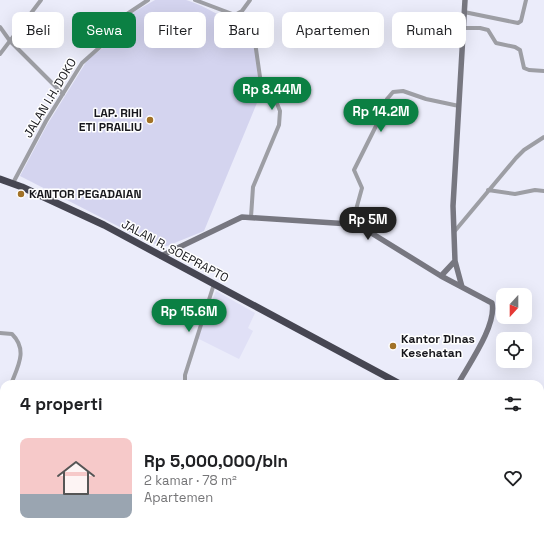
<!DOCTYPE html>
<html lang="id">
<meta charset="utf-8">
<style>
body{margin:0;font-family:"Space Grotesk",sans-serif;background:#f2f2f2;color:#202124;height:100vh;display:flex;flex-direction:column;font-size:15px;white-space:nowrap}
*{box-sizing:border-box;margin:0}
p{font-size:13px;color:#757577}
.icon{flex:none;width:22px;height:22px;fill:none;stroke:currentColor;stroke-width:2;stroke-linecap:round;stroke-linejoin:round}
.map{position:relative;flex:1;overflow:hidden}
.panel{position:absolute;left:0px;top:380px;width:544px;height:156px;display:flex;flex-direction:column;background:#fff;border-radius:12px 12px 0 0;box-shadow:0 4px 16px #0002}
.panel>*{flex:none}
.banner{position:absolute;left:12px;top:12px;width:520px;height:36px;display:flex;gap:8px}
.needle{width:26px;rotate:201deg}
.fabs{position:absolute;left:496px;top:288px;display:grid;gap:8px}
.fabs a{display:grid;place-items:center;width:36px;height:36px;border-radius:8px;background:#fff;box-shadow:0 4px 16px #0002;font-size:20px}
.price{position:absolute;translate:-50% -34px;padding:0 9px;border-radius:14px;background:#0b8043;color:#fff;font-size:13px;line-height:26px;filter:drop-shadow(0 1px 2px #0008)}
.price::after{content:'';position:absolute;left:50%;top:24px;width:12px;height:9px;margin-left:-6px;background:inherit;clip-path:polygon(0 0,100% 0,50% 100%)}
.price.current{background:#222;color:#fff}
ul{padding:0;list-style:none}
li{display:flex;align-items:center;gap:12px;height:100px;padding:0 20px}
li span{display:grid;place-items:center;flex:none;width:112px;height:80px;border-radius:8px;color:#555}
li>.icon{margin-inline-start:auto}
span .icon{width:48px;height:48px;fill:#fffc;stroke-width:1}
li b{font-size:17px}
h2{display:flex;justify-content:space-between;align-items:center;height:48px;padding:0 20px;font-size:17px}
.pill{padding:0 14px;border-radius:8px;background:#fff;box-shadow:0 4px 16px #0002;font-size:14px;line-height:36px}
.pill.current{background:#0b8043;color:#fff}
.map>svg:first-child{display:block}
.built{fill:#e0e0f6}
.green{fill:#d4d4ef}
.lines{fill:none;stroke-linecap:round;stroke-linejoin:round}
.street{stroke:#9d9ea4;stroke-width:4}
.secondary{stroke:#777780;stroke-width:5.5}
.highway{stroke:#464652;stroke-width:7}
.poi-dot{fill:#a27226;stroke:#fff;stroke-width:1.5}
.labels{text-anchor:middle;stroke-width:3;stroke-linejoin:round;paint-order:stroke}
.street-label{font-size:12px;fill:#18181d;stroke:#fff}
.poi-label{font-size:12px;font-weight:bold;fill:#18181d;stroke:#fff;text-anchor:start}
</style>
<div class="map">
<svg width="544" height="536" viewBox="0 0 544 536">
<rect width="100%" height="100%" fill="#ebecfa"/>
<!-- built -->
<path class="built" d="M216,291l39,22 -7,15 5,3 -14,28 -42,-21z"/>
<!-- green -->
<path class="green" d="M155,0c10,0 22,0 31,0 16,4 60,28 67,43 5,10 5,42 6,55l-55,133 -37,15 -16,-3 -131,-67 27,-51 41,-66 24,-18 15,-25z
M544,444v35l-4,1v-30z
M309,532h29l-4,4h-29z"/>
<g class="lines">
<!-- street -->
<path class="street" d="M195,0l40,15 7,-4 8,-11
M464,12l54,11 3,-2 5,-21
M230,14l25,28 6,42 17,10 -2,7 4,10 -1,14 -26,62 -2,30
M0,27l10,14 53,53
M464,28h16l8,2 8,13 19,4 5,3 4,18 5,2 15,1
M0,54l41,-54
M13,183l33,-62 36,-58 28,-25 17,-24 21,-14
M488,190l27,4 20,-4 9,1
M352,224l10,-36 -8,-18 24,-48 9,-23 6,-7 10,-1 23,8 33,7
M454,232l62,-74 8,-8 20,-13
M0,333l12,1c16,16 6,32 -1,50
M185,384v-9l29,-91
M0,398l4,-3
M0,489l4,1
M390,532l21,4
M6,536l2,-4
M104,536l3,-4
M360,536l2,-4"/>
<!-- secondary -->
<path class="secondary" d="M161,256l81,-39 108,7 10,2 81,50 51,27c5,22 -23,61 -34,81
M441,276l14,-15
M462,287l-7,-26 -2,-55 12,-206
M540,531l4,-2
M423,536l5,-4
M529,536l8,-4"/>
<!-- highway -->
<path class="highway" d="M0,179l22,8 82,38 296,159
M438,532l3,4
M487,532l3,4"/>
</g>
<!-- markers -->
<g class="poi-dot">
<circle cx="150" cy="120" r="4"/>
<circle cx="21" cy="194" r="4"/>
<circle cx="393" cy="346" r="4"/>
</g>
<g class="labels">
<!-- street labels -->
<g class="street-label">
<text transform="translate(50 98) rotate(-59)" y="4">JALAN I.H. DOKO</text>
<text transform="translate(175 251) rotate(28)" y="4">JALAN R. SOEPRAPTO</text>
</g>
<!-- poi labels -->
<g class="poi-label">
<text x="142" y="117" text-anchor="end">LAP. RIHI<tspan x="142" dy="14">ETI PRAILIU</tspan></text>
<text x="29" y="198">KANTOR PEGADAIAN</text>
<text x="401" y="343">Kantor Dinas<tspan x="401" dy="14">Kesehatan</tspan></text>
</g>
</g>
</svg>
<div class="fabs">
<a><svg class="needle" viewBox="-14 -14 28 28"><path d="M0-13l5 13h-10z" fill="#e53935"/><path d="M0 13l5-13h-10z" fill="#757577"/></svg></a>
<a><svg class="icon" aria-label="locate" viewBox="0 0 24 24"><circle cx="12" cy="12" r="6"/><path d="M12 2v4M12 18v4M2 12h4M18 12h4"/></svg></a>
</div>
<b class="price" style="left:272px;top:111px">Rp 8.44M</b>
<b class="price" style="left:381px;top:133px">Rp 14.2M</b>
<b class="price current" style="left:368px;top:241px">Rp 5M</b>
<b class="price" style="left:189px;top:333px">Rp 15.6M</b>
<div class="banner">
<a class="pill">Beli</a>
<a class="pill current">Sewa</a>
<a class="pill">Filter</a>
<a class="pill">Baru</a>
<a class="pill">Apartemen</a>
<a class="pill">Rumah</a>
</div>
<section class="panel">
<h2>4 properti<svg class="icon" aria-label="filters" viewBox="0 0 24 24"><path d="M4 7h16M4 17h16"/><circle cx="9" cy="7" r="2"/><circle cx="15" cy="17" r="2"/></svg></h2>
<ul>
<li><span style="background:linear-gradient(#f6c9c9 70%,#9aa5b1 0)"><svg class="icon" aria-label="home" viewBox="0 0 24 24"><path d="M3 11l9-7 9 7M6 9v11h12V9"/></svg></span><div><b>Rp 5,000,000/bln</b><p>2 kamar · 78 m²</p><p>Apartemen</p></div><svg class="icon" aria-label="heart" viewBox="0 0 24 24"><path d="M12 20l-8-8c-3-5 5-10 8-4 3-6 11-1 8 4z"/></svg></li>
</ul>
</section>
</div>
